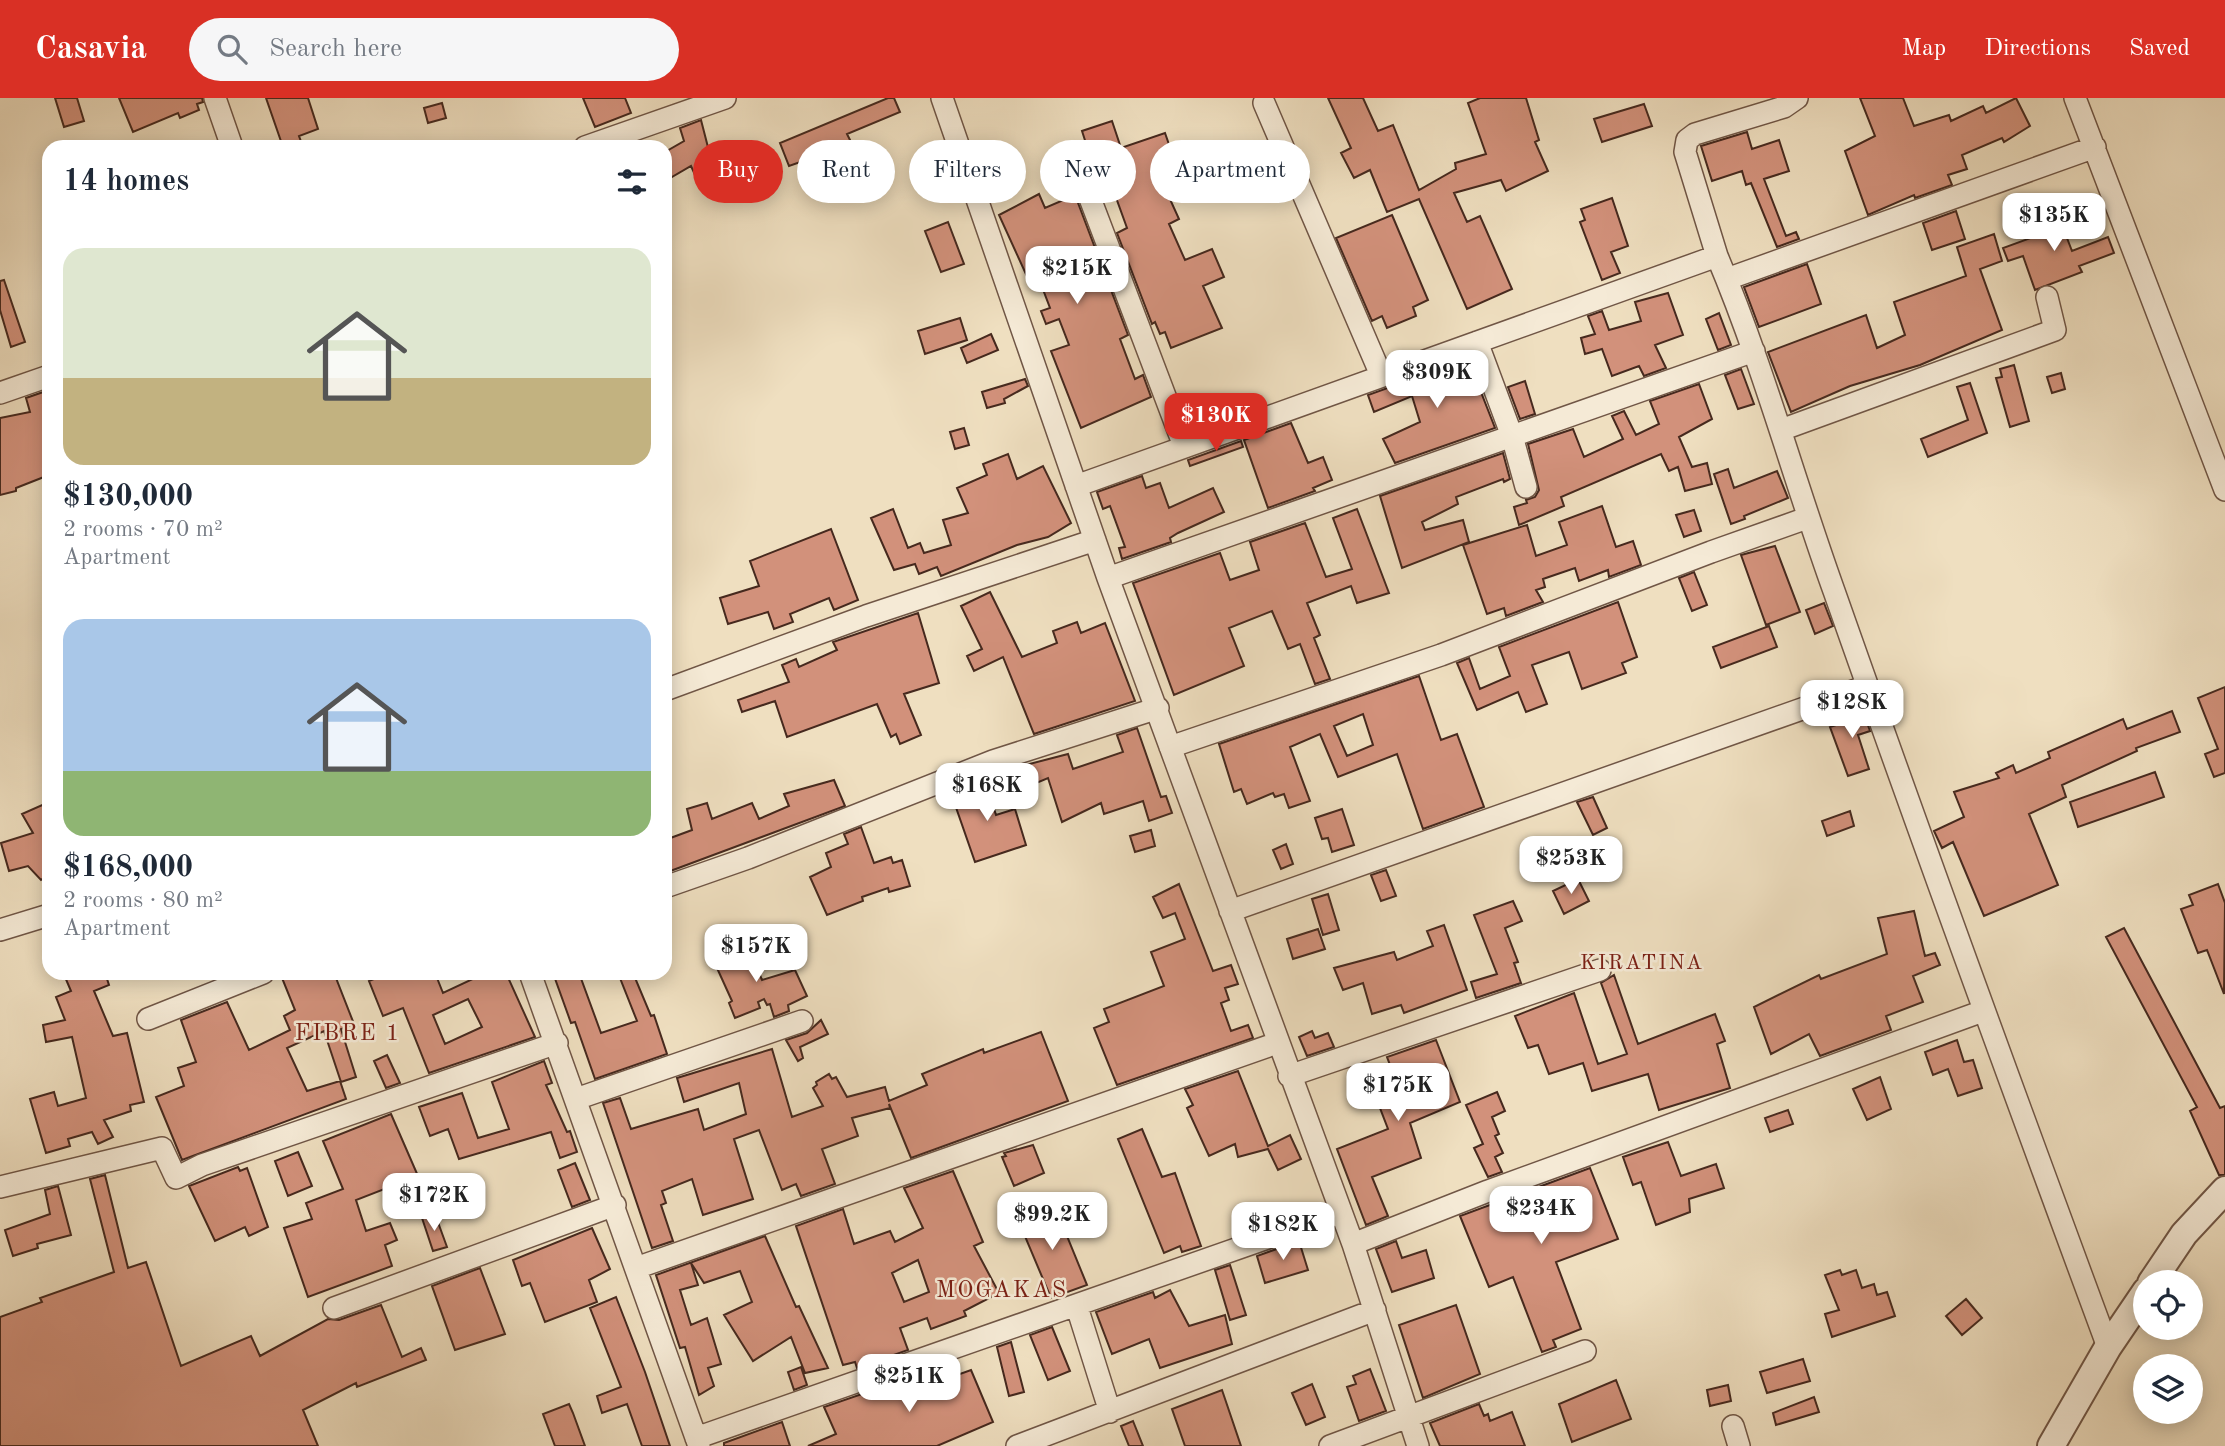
<!DOCTYPE html>
<meta charset="utf-8">
<style>
body{margin:0;font-family:"Old Standard TT",serif;background:#f6f6f7;color:#1f2937;height:100vh;display:flex;flex-direction:column;font-size:26px;white-space:nowrap}
*{box-sizing:border-box;margin:0}
p{font-size:23px;color:#747a83}
.icon{flex:none;width:38px;height:38px;fill:none;stroke:currentColor;stroke-width:2;stroke-linecap:round;stroke-linejoin:round}
.map{position:relative;flex:1;overflow:hidden}
.details{position:absolute;left:42px;top:42px;width:630px;height:840px;display:flex;flex-direction:column;background:#fff;border-radius:21px;box-shadow:0 4px 18px #0003}
.details>*{flex:none}
.top-card{position:absolute;left:693px;top:42px;width:665px;height:63px;display:flex;gap:14px}
.controls{position:absolute;left:2133px;top:1172px;display:grid;gap:14px}
.controls a{display:grid;place-items:center;width:70px;height:70px;border-radius:50%;background:#fff;box-shadow:0 4px 18px #0003;font-size:35px}
.price{position:absolute;translate:-50% -60px;padding:0 16px;border-radius:14px;background:#fff;color:#222;font-size:23px;line-height:46px;filter:drop-shadow(0 2px 4px #0008)}
.price::after{content:'';position:absolute;left:50%;top:42px;width:21px;height:16px;margin-left:-10px;background:inherit;clip-path:polygon(0 0,100% 0,50% 100%)}
.price.on{background:#d93025;color:#fff}
ul{padding:0;list-style:none}
li{display:grid;align-content:center;gap:14px;height:371px;padding:0 21px}
li span{display:grid;place-items:center;height:217px;border-radius:21px;color:#555}
li>.icon{margin-inline-start:auto}
span .icon{width:126px;height:126px;fill:#fffc;stroke-width:1}
li b{font-size:30px}
h2{display:flex;justify-content:space-between;align-items:center;height:84px;padding:0 21px;font-size:30px}
.pill{padding:0 24px;border-radius:32px;background:#fff;box-shadow:0 4px 18px #0003;font-size:24px;line-height:63px}
.pill.on{background:#d93025;color:#fff}
header{display:flex;align-items:center;gap:42px;box-sizing:border-box;height:98px;padding:0 35px;background:#d93025;color:#fff}
header strong{font-size:33px}
nav{display:flex;gap:38px;margin-inline-start:auto;font-size:24px}
.search{width:490px;height:63px;background:#f6f6f7;display:flex;align-items:center;gap:18px;box-sizing:border-box;padding:0 24px;border-radius:38px;color:#747a83;font-size:26px}
.map>svg:first-child{display:block}
.building{fill:#d2917b;stroke:#46291e;stroke-width:2;fill-rule:evenodd}
.lines{fill:none;stroke-linecap:round;stroke-linejoin:round}
.minor-casing{stroke:#705646;stroke-width:24}
.tertiary-casing{stroke:#705646;stroke-width:30}
.minor{stroke:#f5ead6;stroke-width:21}
.tertiary{stroke:#f5ead6;stroke-width:26}
.labels{text-anchor:middle;stroke-width:5;stroke-linejoin:round;paint-order:stroke}
.neighbourhood-label{font-size:21px;letter-spacing:2px;fill:#7a1f14;stroke:#f5ead6}
.quarter-label{font-size:23px;letter-spacing:2px;fill:#7a1f14;stroke:#f5ead6}
</style>
<header>
<strong>Casavia</strong>
<div class="search"><svg class="icon" aria-label="search" viewBox="0 0 24 24"><circle cx="10" cy="10" r="6"/><path d="M15 15l6 6"/></svg>Search here</div>
<nav><a>Map</a><a>Directions</a><a>Saved</a></nav>
</header>
<div class="map">
<svg width="2225" height="1348" viewBox="0 0 2225 1348">
<rect width="100%" height="100%" fill="#efdfc0"/>
<filter id="stains"><feTurbulence type="fractalNoise" baseFrequency=".00286" numOctaves="4"/><feColorMatrix values="0 0 0 0 .2 0 0 0 0 .09 0 0 0 0 .02 0 0 0 .5 -.17"/></filter>
<radialGradient id="worn" r=".72"><stop offset=".6" stop-color="#630" stop-opacity="0"/><stop offset="1" stop-color="#630" stop-opacity=".3"/></radialGradient>
<!-- building -->
<path class="building" d="M55,0h22l7,23 -20,6z
M119,0h83l1,4 -6,2 2,6 -19,8 -2,-5 -45,19z
M266,0h42l10,31 -19,7 4,11h-20z
M583,0h42l6,15 -36,14z
M888,0h6l6,14 -53,22 5,10 -63,22 -9,-23z
M1328,0h35l15,33 15,-6 26,65 37,-21 -1,-6 31,-9 -18,-51 12,-5h46l13,42 -4,2 13,29 -42,20 -5,-11 -47,13 13,29 13,-6 32,73 -45,20 -48,-110 -32,13 -17,-42 -16,8 -13,-25 10,-5z
M1860,0h43l11,28 35,-11 2,6 32,-15 3,7 30,-15 14,28 -26,16 -2,-4 -40,17 5,14 -19,6 4,10 -37,13 -1,-3 -46,20 -23,-64 30,-15z
M442,5l4,15 -18,5 -4,-15z
M1644,6l8,22 -50,16 -8,-23z
M701,22l9,35 17,-8 13,39 -28,9 -8,-24 -9,4 -4,-9 -26,15v-29l19,-11 -4,-13z
M1112,23l9,27 44,-15 9,26 -11,4 11,33 -5,1 10,22 -10,5 16,36 27,-11 12,28 -21,9 19,42 -51,20 -6,-16 -5,2 -5,-12 -3,2 -35,-91 10,-5 -17,-47 -11,3 -17,-53z
M1747,34l5,17 27,-9 10,31 -25,8 22,57 10,-4 3,7 -22,8 -26,-64 -5,2 -4,-14 -30,10 -11,-35z
M945,66l6,23 -14,4 -6,-23z
M1039,96l6,14 30,-13 53,140 -8,4 15,40 8,-4 8,22 -70,31 -30,-77 18,-6 -10,-26 -13,5 -5,-13 9,-3 -11,-29 -9,4 -31,-68z
M1612,100l16,48 -17,6 9,21 -18,7 -22,-58 5,-2 -4,-11z
M1956,113l9,28 -33,11 -9,-27z
M2047,114l4,11 9,-3 12,31 36,-14 6,16 -35,13 3,6 -47,18 -12,-34 -15,5 -5,-13 33,-12 -6,-18z
M1392,117l36,85 -15,7 3,9 -29,12 -5,-12 -10,5 -36,-83z
M948,124l16,42 -23,8 -16,-41z
M1994,136l8,27 -22,8 22,61 -82,35 -70,21 -59,26 -23,-60 98,-37 11,33 28,-13 -11,-33 72,-26 -9,-29z
M1807,166l14,40 -62,23 -15,-40z
M4,182l21,62 -14,5 -11,-37v-29z
M1668,195l15,42 -28,10 11,23 -22,8 -5,-10 -27,10 -10,-27 -17,5 -4,-16 14,-4 -7,-18 14,-5 7,19 32,-9 -6,-19z
M1719,215l12,32 -13,5 -12,-31z
M960,220l7,22 -42,14 -7,-23z
M991,236l7,16 -31,13 -6,-15z
M1468,261l27,69 -100,35 -12,-24 37,-17 -8,-26 -38,16 -6,-17z
M2014,267l15,56 -19,6 -14,-49 6,-1 -2,-8z
M1741,271l13,35 -16,5 -13,-34z
M2061,275l4,16 -13,4 -5,-16z
M1025,281l3,7 -24,13 1,4 -18,5 -5,-16z
M1525,283l10,33 -15,5 -12,-32z
M1970,285l17,50 -59,24 -7,-18 47,-19 -11,-33z
M1699,286l13,35 -33,18 13,30 15,-4 5,21 -27,7 -7,-24 -9,4 -8,-17 -100,43 3,9 -45,19 -5,-18 13,-4 -1,-3 9,-3 4,-7 -11,-46 45,-15 11,28 39,-18 -11,-23 12,-5 12,24 23,-11 -9,-23z
M49,292v85l-33,13v3l-16,4v-77l30,-6 -4,-14z
M1196,298l10,23 -16,7 -9,-24z
M1291,325l17,40 15,-6 9,23 -19,8 2,3 -47,17 -24,-68z
M964,330l5,17 -14,4 -5,-17z
M1241,343l2,6 -53,19 -2,-6z
M1503,355l7,26 -6,3 -1,-3 -47,18 2,7 -36,18 3,8 38,-10 6,22 -67,26 -22,-72z
M1008,356l9,25 26,-13 28,57 -23,14 -31,8 -76,31 -4,-9 -18,7 -4,-10 -21,6 -23,-52 22,-9 15,39 12,-5 4,10 27,-8 -8,-25 25,-7 -11,-25 30,-13 -4,-11z
M1728,371l6,19 43,-17 11,27 -44,18 1,3 -14,5 -17,-50z
M1142,378l4,12 14,-5 9,25 44,-20 11,24 -46,21 -8,5 1,4 -49,17 -3,-11 6,-1 -15,-41 -7,3 -6,-17z
M1602,408l14,41 17,-6 8,24 -32,12 -1,-7 -29,11 -4,-13 -32,11 2,8 -9,3 7,12 -37,14 -2,-8 -17,6 -24,-69 64,-20 9,31 31,-11 -8,-23z
M1357,411l32,84 -32,10 -6,-17 -44,17 13,32 -6,3 16,41 -15,5 -15,-40 -12,5 -16,-38 -43,17 15,38 -70,29 -41,-112 87,-30 10,27 29,-10 -9,-28 55,-19 21,54 26,-8 -19,-51z
M1694,412l7,21 -17,6 -8,-22z
M831,431l27,71 -24,10 -5,-12 -39,16 3,8 -19,7 -6,-17 -40,12 -8,-26 39,-12 -9,-25z
M1775,448l25,66 -34,13 -25,-70z
M1694,474l13,33 -15,6 -13,-33z
M990,494l32,65 35,-14 -4,-12 24,-9 4,11 24,-10 30,78 -101,33 -31,-77 -29,14 -7,-15 15,-7 -21,-43z
M1618,504l19,55 -15,6 4,10 -44,16 -13,-37 -37,13 15,39 -21,8 -8,-20 -41,18 -20,-47 12,-5 11,31 30,-13 -11,-29z
M1824,505l9,23 -18,8 -9,-24z
M918,515l21,70 -35,11 17,41 -21,9 -4,-10 -5,3 -14,-33 -90,33 -12,-36 -33,11 -4,-12 51,-18 -7,-17 14,-6 3,8 38,-17 -4,-8z
M1769,528l8,21 -56,21 -8,-21z
M1419,578l22,64 16,-6 27,73 -61,22 -26,-75 -59,23 -18,-43 -30,13 20,54 -21,7 -5,-14 -9,3 -2,-4 -26,11 -6,-15 -7,3 -15,-48zM1363,616l10,31 -26,11 -13,-30z
M2225,589v86l-11,4 -9,-23 13,-5 -20,-51z
M1860,605l10,28 -12,4 11,34 -21,7 -18,-49 18,-6 -4,-13z
M2172,613l8,21 -44,16 1,3 -75,34 4,12 -37,17 29,71 -74,31 -31,-74 -11,6 -8,-17 30,-14 -10,-25 45,-14 -3,-5 17,-8 3,8 34,-15 -2,-6 75,-33 4,10z
M1137,630l24,69 5,-1 6,17 -23,8 -6,-20 -39,13 -3,-11 -39,19 -14,-44 -26,11 -8,-21 54,-14 5,15 50,-17 -6,-17z
M2155,674l9,25 -86,30 -8,-25z
M834,682l11,26 -180,67v-33l27,-10 -5,-21 20,-6 5,16 40,-16 7,16 30,-13 -5,-12z
M985,683l11,34 19,-6 11,36 -51,17 -24,-69z
M1593,699l14,31 -14,7 -16,-33z
M49,704v72l-8,6 -13,-14 -19,5 -8,-28 32,-10 -11,-19z
M1342,711l12,36 -22,7 -4,-14 -6,1 -7,-21z
M1850,713l4,15 -27,10 -5,-15z
M861,729l13,36 17,-6 2,6 9,-3 8,26 -21,6 -1,-4 -26,9 1,4 -36,14 -17,-38 21,-10 -5,-14 22,-9 -4,-10z
M1151,732l4,16 -20,6 -5,-16z
M1286,746l7,20 -12,5 -8,-19z
M1386,772l10,26 -15,5 -10,-26z
M1578,781l11,22 -25,13 -11,-23z
M1179,786l34,87 18,-6 7,19 -13,4 4,12 -8,3 10,28 17,-6 5,13 -136,47 -23,-57 15,-6 -5,-13 60,-23 -13,-34 34,-13 -10,-26 -12,5 -10,-21z
M2218,786l7,19 -1,91 -17,-44 -9,3 -17,-44 12,-4 -4,-10z
M1328,796l11,36 -16,5 -11,-36z
M1513,803l9,20 -17,7 13,34 -4,1 7,20 -45,15 -5,-16 26,-8 -23,-59z
M1914,813l11,45 10,-3 5,12 -27,11 10,26 -37,14 5,14 -71,26 -11,-22 -38,20 -17,-47 65,-32 2,4 66,-25 -9,-36z
M1444,827l23,65 -63,23 -3,-8 -29,9 -9,-31 -20,7 -9,-22 60,-16 3,8 36,-14 -6,-15z
M2124,830l96,180 5,-2v69h-6l-29,-64 7,-4 -91,-170z
M1318,831l7,20 -32,10 -6,-20z
M746,844l16,38 33,-10 12,26 -19,9 1,6 -15,6 -4,-13 -3,1 -3,-6 -6,3 2,6 -25,10 -6,-15 3,-2 -20,-44z
M76,875h29l4,12 -15,6 19,45 14,-3 17,69 -14,3 1,6 -27,9 9,17 -15,7 -6,-12 -24,7 2,7 -24,7 -16,-54 24,-7 4,14 28,-8 -14,-61 -26,5 -3,-17 22,-5 -9,-23 15,-6 -6,-14z
M280,875h54l20,51 -13,5 15,48 -15,5 -17,-51 -37,17 20,43 33,-10 6,18 -164,61 -26,-63 28,-11 -6,-18 18,-6 -15,-42 46,-18 22,48 41,-20 -6,-14 11,-6z
M388,875h47l8,20 32,-15 -1,-5h32l29,64 -106,36 -26,-65 -20,8 -14,-35zM468,901l14,28 -37,17 -12,-29z
M553,875h26l22,60 36,-12 -19,-48h15l18,43 3,-1 13,39 -72,25 -20,-57 -4,1z
M1614,877l24,69 77,-30 10,27 -8,3 13,44 -71,22 -11,-36 -56,17 -9,-28 -34,11 -11,-29 -10,3 -13,-32 59,-23 24,71 29,-10 -26,-71z
M821,922l7,14 -28,13 3,11 -5,3 -12,-21 21,-7z
M1312,933l3,7 13,-5 6,14 -27,9 -8,-19z
M1041,934l27,69 -157,57 -22,-54 1,4 -38,10 6,18 -36,13 13,35 -34,12 -5,-12 -14,6 -23,-60 -25,9 19,60 -50,16 -11,-36 -30,12 4,12 -5,2 12,36 -21,7 -49,-145 17,-5 11,31 67,-20 6,21 42,-16 -7,-31 -55,19 -7,-24 95,-29 20,68 31,-11 -10,-18 4,-3 -1,-3 13,-8 3,5 4,-2 11,20 38,-10 4,14 38,-16 -5,-11 61,-25 1,4z
M1436,942l24,62 -50,21 11,35 -49,19 16,39 -22,9 -29,-76 51,-20 -13,-34 23,-9 -11,-29z
M1957,942l7,22 9,-2 9,28 -24,8 -10,-27 -15,6 -8,-23z
M387,957l13,28 -14,5 -12,-27z
M544,963l8,22 -6,2 21,47 3,-1 7,21 -17,6 -9,-26 -92,27 -11,-30 -18,7 -11,-29 43,-14 16,45 31,-9 -17,-47z
M1238,973l30,75 22,-11 11,24 -23,11 -10,-21 -30,8 -3,-13 -26,12 -22,-48 6,-3 -8,-16z
M1880,979l11,32 -24,11 -14,-31z
M1497,994l8,19 -13,6 7,17 -4,2 8,17 -8,4 7,15 -14,5 -14,-29 9,-4 -17,-39z
M1788,1012l5,14 -23,8 -5,-14z
M391,1016l27,62 -62,24 10,31 24,-8 7,17 -12,5 7,21 -84,31 -24,-69 28,-9 -6,-16 37,-14 -20,-48z
M1142,1031l20,48 13,-4 26,73 -19,6 -2,-6 -16,7 -46,-114z
M1668,1044l13,34 35,-12 8,24 -35,11 1,13 -34,13 -15,-43 -8,3 -10,-28z
M1033,1047l11,28 -30,13 -12,-29 4,-1 -2,-3z
M298,1054l14,34 -24,10 -13,-35z
M575,1065l15,37 -18,7 -14,-37z
M238,1069l2,4 7,-3 21,59 -19,9 -4,-9 -30,14 -26,-55z
M1590,1070l28,71 -62,23 25,67 -28,11 3,7 -14,5 -29,-75 -24,10 -29,-71z
M953,1073l30,71 -9,4 25,47 -35,18 2,5 -35,13 -4,-11 -27,10 8,22 -51,18 -2,-6 -12,3 -47,-139 47,-17 11,35 36,-13 5,11 28,-14 -19,-40zM918,1162l11,32 -25,10 -12,-29z
M105,1077l23,93 18,-6 35,104 70,-30 9,20 68,-37 11,1 42,-15 21,52 19,-9 5,12 -69,27 -1,-4 -53,27 15,36h-318v-129l42,-15 -2,-4 74,-26 -24,-93z
M58,1088l13,49 -34,9 1,4 -25,8 -8,-26 45,-16 -5,-24z
M1036,1108l6,14 16,-6 29,71 -36,13 -35,-83z
M435,1116l12,33 -14,4 -11,-33z
M592,1130l18,41 -21,11 8,22 -52,20 -15,-39 -8,3 -9,-26z
M765,1138l31,71 3,-1 29,62 -23,5 -14,-36 -38,24 -29,-46 28,-13 -12,-31 -36,12 -13,-20 7,22 -18,5 11,35 16,-7 14,46 -13,4 6,18 -15,9 -14,-48 -5,1 -24,-73z
M1299,1143l9,29 -43,13 -8,-27z
M1396,1143l6,17 24,-8 8,28 -42,14 -16,-43z
M1230,1167l16,50 -16,5 -15,-50z
M480,1170l25,66 -50,16 -23,-64z
M1840,1172l2,5 14,-5 6,18 12,-4 3,11 10,-3 8,24 -63,21 -7,-23 14,-4 -14,-35z
M1170,1192l19,36 36,-11 7,29 -72,24 -11,-29 -37,15 -16,-42 57,-20 2,6z
M616,1199l29,75 25,74h-28l-15,-42 -25,9 -5,-17 24,-9 -31,-79z
M1966,1201l16,19 -20,17 -16,-19z
M1456,1207l24,69 -57,24 -24,-73z
M1052,1229l18,44 -22,9 -18,-45z
M1011,1244l13,50 -15,4 -12,-49z
M1803,1261l7,22 -43,12 -7,-21z
M801,1269l6,18 -13,5 -6,-18z
M1370,1271l16,42 -27,10 -12,-34 9,-3 -3,-8z
M971,1272l22,52 -56,24h-129l28,-12 -12,-27 93,-32 4,13z
M1616,1282l15,39 -59,23 -13,-38z
M1312,1286l13,33 -19,8 -14,-32z
M1728,1287l3,16 -21,5 -3,-16z
M1222,1292l19,56h-56l-13,-37z
M1814,1299l5,15 -43,13 -3,-12z
M569,1306l4,9 12,33h-30l-12,-32z
M1479,1306l5,12 4,-2 2,7 22,-9 13,34h-85l-10,-23z
M1133,1323l10,25h-14l-8,-20z
M782,1324l8,24h-66v-3z"/>
<g class="lines">
<!-- minor casing -->
<g class="minor-casing">
<path id="minor" d="M215,0l17,49
M942,0l166,480 245,666 65,202
M2075,0l150,392
M1264,5l117,272
M585,49l140,-49
M1080,74l104,274
M1717,158l-32,-104 2,-12 8,-6 89,-27 13,-9
M1727,181l368,-132
M1477,244l35,94 14,51
M0,295l49,-17
M1781,332l274,-100 -8,-33
M1076,388l641,-230c46,109 77,224 117,335 89,253 181,505 274,756
M1108,480l646,-227
M665,592l201,-74 229,-76
M1170,649l271,-92 270,-103 96,-34
M665,789l83,-29 245,-97 165,-53
M1230,813l637,-225
M0,832l49,-15
M530,875l169,473
M148,921l115,-46
M1289,978l311,-106
M576,1001l226,-78
M0,1089l162,-39 14,30 26,-13 355,-122
M1353,1146l135,-53 495,-180
M636,1170l641,-225
M1077,1209l33,105
M334,1210l281,-103
M1733,1328l6,20
M696,1340l643,-225
M1017,1348l358,-136
M1330,1348l255,-95"/>
</g>
<!-- tertiary casing -->
<g class="tertiary-casing">
<path id="tertiary" d="M2151,1185l33,-49 41,-44
M2051,1348l57,-99 38,-56"/>
</g>
<!-- minor -->
<use href="#minor" class="minor"/>
<!-- tertiary -->
<use href="#tertiary" class="tertiary"/>
</g>
<g class="labels">
<!-- neighbourhood labels -->
<g class="neighbourhood-label">
<text x="1642" y="871">KIRATINA</text>
</g>
<!-- quarter labels -->
<g class="quarter-label">
<text x="348" y="942">FIBRE 1</text>
<text x="1002" y="1199">MOGAKAS</text>
</g>
</g>
<rect width="100%" height="100%" filter="url(#stains)"/>
<rect width="100%" height="100%" fill="url(#worn)"/>
</svg>
<div class="controls">
<a><svg class="icon" aria-label="locate" viewBox="0 0 24 24"><circle cx="12" cy="12" r="6"/><path d="M12 2v4M12 18v4M2 12h4M18 12h4"/></svg></a>
<a><svg class="icon" aria-label="layers" viewBox="0 0 24 24"><path d="M12 4l9 5-9 5-9-5zM3 14l9 5 9-5"/></svg></a>
</div>
<b class="price" style="left:2054px;top:155px">$135K</b>
<b class="price" style="left:1077px;top:208px">$215K</b>
<b class="price" style="left:1437px;top:312px">$309K</b>
<b class="price on" style="left:1216px;top:355px">$130K</b>
<b class="price" style="left:1852px;top:642px">$128K</b>
<b class="price" style="left:987px;top:725px">$168K</b>
<b class="price" style="left:1571px;top:798px">$253K</b>
<b class="price" style="left:756px;top:886px">$157K</b>
<b class="price" style="left:1398px;top:1025px">$175K</b>
<b class="price" style="left:434px;top:1135px">$172K</b>
<b class="price" style="left:1541px;top:1148px">$234K</b>
<b class="price" style="left:1052px;top:1154px">$99.2K</b>
<b class="price" style="left:1283px;top:1164px">$182K</b>
<b class="price" style="left:909px;top:1316px">$251K</b>
<div class="top-card">
<a class="pill on">Buy</a>
<a class="pill">Rent</a>
<a class="pill">Filters</a>
<a class="pill">New</a>
<a class="pill">Apartment</a>
</div>
<section class="details">
<h2>14 homes<svg class="icon" aria-label="filters" viewBox="0 0 24 24"><path d="M4 7h16M4 17h16"/><circle cx="9" cy="7" r="2"/><circle cx="15" cy="17" r="2"/></svg></h2>
<ul>
<li><span style="background:linear-gradient(#dfe7d0 60%,#c2b280 0)"><svg class="icon" aria-label="home" viewBox="0 0 24 24"><path d="M3 11l9-7 9 7M6 9v11h12V9"/></svg></span><div><b>$130,000</b><p>2 rooms · 70 m²</p><p>Apartment</p></div></li>
<li><span style="background:linear-gradient(#a9c7e8 70%,#8fb573 0)"><svg class="icon" aria-label="home" viewBox="0 0 24 24"><path d="M3 11l9-7 9 7M6 9v11h12V9"/></svg></span><div><b>$168,000</b><p>2 rooms · 80 m²</p><p>Apartment</p></div></li>
</ul>
</section>
</div>
